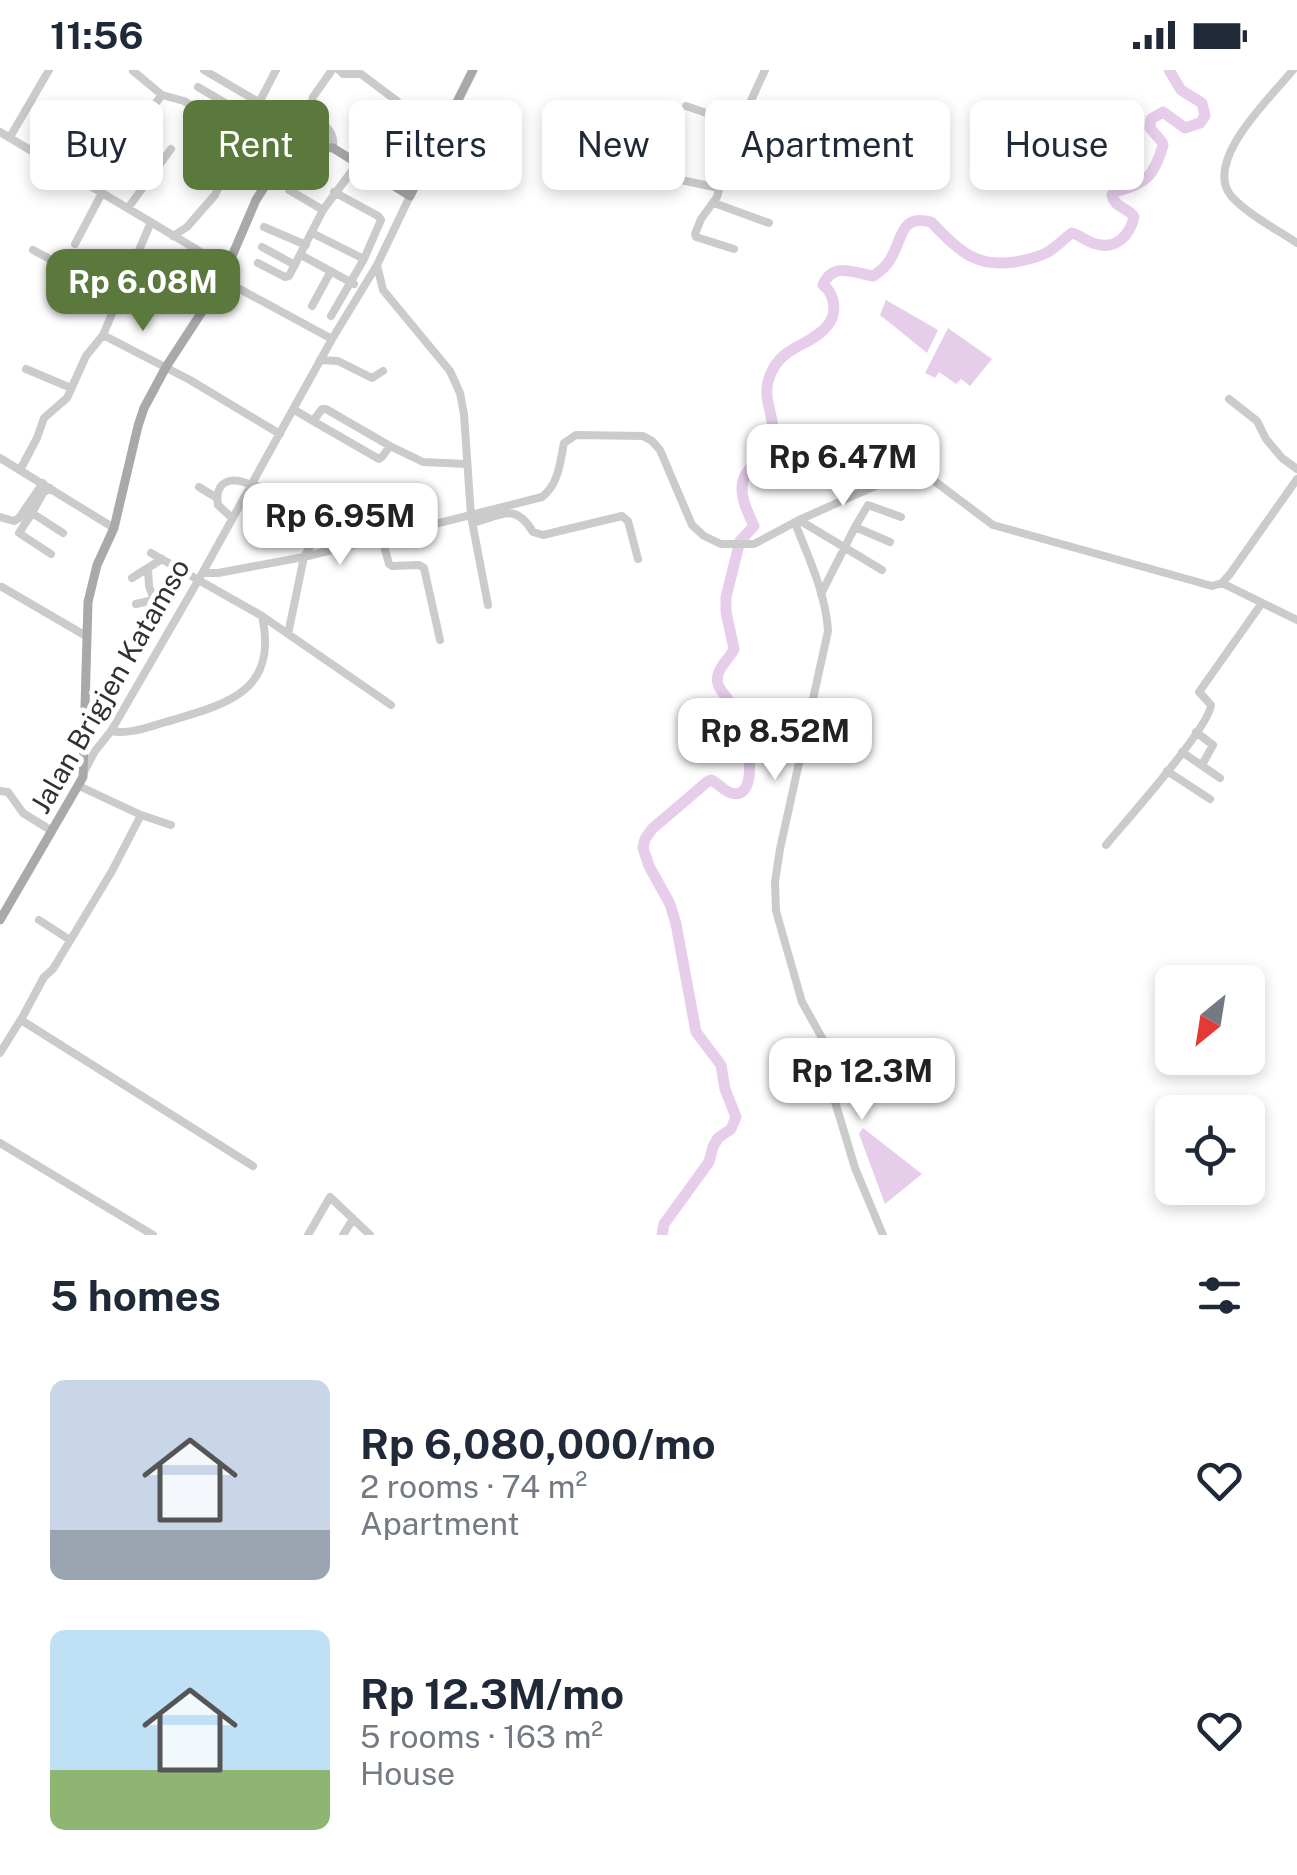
<!DOCTYPE html>
<meta charset="utf-8">
<style>
body{margin:0;font-family:"Public Sans",sans-serif;background:#f2f2f3;color:#1f2937;height:100vh;display:flex;flex-direction:column;font-size:38px;white-space:nowrap}
*{box-sizing:border-box;margin:0}
p{font-size:32px;color:#747a83}
.icon{flex:none;width:55px;height:55px;fill:none;stroke:currentColor;stroke-width:2;stroke-linecap:round;stroke-linejoin:round}
.map{position:relative;height:1165px;overflow:hidden}
.side{display:flex;flex-direction:column;background:#fff;flex:1}
.side>*{flex:none}
.banner{position:absolute;left:30px;top:30px;width:1238px;height:90px;display:flex;gap:20px}
.needle{width:65px;rotate:210deg}
.buttons{position:absolute;left:1155px;top:895px;display:grid;gap:20px}
.buttons a{display:grid;place-items:center;width:110px;height:110px;border-radius:15px;background:#fff;box-shadow:0 5px 15px #0003;font-size:50px}
.price{position:absolute;translate:-50% -85px;padding:0 22px;border-radius:20px;background:#fff;color:#222;font-size:32px;line-height:65px;filter:drop-shadow(0 2px 5px #0008)}
.price::after{content:'';position:absolute;left:50%;top:60px;width:30px;height:22px;margin-left:-15px;background:inherit;clip-path:polygon(0 0,100% 0,50% 100%)}
.price.current{background:#5b793c;color:#fff}
ul{padding:0;list-style:none}
li{display:flex;align-items:center;gap:30px;height:250px;padding:0 50px}
li span{display:grid;place-items:center;flex:none;width:280px;height:200px;border-radius:15px;color:#555}
li>.icon{margin-inline-start:auto}
span .icon{width:120px;height:120px;fill:#fffc;stroke-width:1}
li b{font-size:42px}
h2{display:flex;justify-content:space-between;align-items:center;height:120px;padding:0 50px;font-size:42px}
.tag{padding:0 35px;border-radius:15px;background:#fff;box-shadow:0 5px 15px #0003;font-size:35px;line-height:90px}
.tag.current{background:#5b793c;color:#fff}
.status{display:flex;justify-content:space-between;align-items:center;height:70px;padding:0 50px;background:#fff;direction:ltr}
.status svg{height:28px;fill:currentColor}
.map>svg:first-child{display:block}
.water{fill:#e6ceeb}
.lines{fill:none;stroke-linecap:round;stroke-linejoin:round}
.river{stroke:#e6ceeb;stroke-width:11}
.minor{stroke:#cbcbcb;stroke-width:8}
.major{stroke:#a9a9a9;stroke-width:9}
.labels{text-anchor:middle;stroke-width:10;stroke-linejoin:round;paint-order:stroke}
.street-label{font-size:28px;fill:#313131;stroke:#fff}
</style>
<div class="status"><b>11:56</b><svg viewBox="0 0 49 12"><path d="M0 12V9h3v3zM5 12V6h3v6zM10 12V3h3v9zM15 12V0h3v12zM26 1h20v11H26zM47 4h2v5h-2z"/></svg></div>
<div class="map">
<svg width="1297" height="1165" viewBox="0 0 1297 1165">
<rect width="100%" height="100%" fill="#fff"/>
<!-- water -->
<path class="water" d="M886,230l52,30 -11,23 -47,-38z
M948,258l44,31 -22,27 -9,-7 -5,5 -17,-12 -4,6 -10,-5z
M863,1058l59,46 -37,30 -26,-70z"/>
<g class="lines">
<!-- river -->
<path class="river" d="M662,1165l2,-11 45,-62 4,-15 5,-9 13,-9 5,-12 -11,-28 -4,-24 -25,-33 -20,-108 -6,-20 -21,-38 -6,-18 2,-9 7,-10 55,-47 4,-2c7,3 13,11 20,13 24,7 20,-39 14,-52 -3,-7 -9,-13 -13,-20 -4,-9 -1,-7 -2,-16 -2,-9 -10,-13 -12,-21 -4,-14 11,-24 16,-35l-8,-37v-15l14,-56 14,-15c-7,-15 -18,-36 -8,-52 3,-6 11,-12 16,-17 5,-6 10,-12 11,-20 2,-26 -15,-41 0,-68 13,-24 39,-24 54,-43 11,-12 8,-32 -4,-41 10,-24 31,-12 50,-9 8,-5 14,-10 18,-18 12,-20 9,-44 40,-36 27,27 42,46 84,40 10,-2 22,-4 31,-9 10,-5 17,-14 26,-20 8,2 15,9 24,11 20,6 34,-9 38,-27 -6,-10 -19,-8 -22,-22l3,-3c30,-9 39,-14 48,-47l-1,-3 -12,-14 1,-9 12,-7 22,16 15,-5 5,-7 -3,-13 -21,-13 -12,-20"/>
<!-- minor -->
<path class="minor" d="M204,0l56,33
M332,0l-19,27 -3,11c9,14 26,21 23,40
M339,0l4,4h18l36,27
M1293,0c-21,26 -92,92 -61,127 17,18 44,32 65,46
M133,1l29,24
M198,17l53,31
M686,36l52,18
M0,62l226,135
M10,67l39,-67
M662,106l57,12
M86,113l32,-32 44,-56 22,6 23,14 14,-1 25,15
M289,120l34,20
M410,126l-33,69 6,25 67,81 10,22 4,21 7,102 17,89
M714,133l55,20
M128,138l43,-59
M264,157l42,18
M312,163l52,26
M173,166l14,-9 28,-32 20,-46 41,-79
M75,174l27,-51
M262,177l33,18
M734,179l-38,-12 -1,-3 6,-15 16,-22 14,-53 34,-74
M33,180l86,46
M301,185l53,29
M258,193l27,14 4,-1 34,-66 34,-46
M234,216l98,53
M312,236l19,-35
M331,246l33,-57 17,-39 -3,-4 -44,-24
M103,265l87,45 90,54
M320,290l18,1 34,17 11,-7
M26,299l45,19
M1229,329l28,22 9,18 16,19 15,11
M293,339l20,12 9,-12h4l64,37 33,16 43,2
M313,351l66,38 3,-2 8,-11
M0,388l114,70
M20,400l17,-32 7,-20 23,-20 19,-42 17,-21 48,-113
M252,413l107,61
M199,417l18,11
M50,418l-7,5 -11,20 31,20
M32,443l-13,20 32,21
M0,447l14,4 5,-3 24,-35
M232,448l-14,-13c-4,-25 14,-29 33,-20
M799,450l83,50
M473,453c29,-8 42,-21 60,9l10,3 79,-19 6,5 10,38
M795,453c13,33 31,71 33,108l-48,218 -5,33 1,29 26,91 29,52 4,14 -2,29 3,8 19,63 28,67
M382,468l7,26 3,2 27,-1 5,3 16,72
M890,472l-35,-15 13,-22 33,12
M151,483l111,63 129,89
M148,498l1,18 8,22
M203,503h15l86,-16 238,-60c17,-13 18,-35 22,-54l12,-8 67,1 9,5 8,9 32,75 12,11 17,8h33l45,-24 103,-46 16,-2 11,5 64,48 219,61 10,-3 8,-9 67,-95
M132,508l30,-19
M1222,513l75,37
M2,517l84,49
M821,524l34,-67
M136,534l17,-4
M288,564l16,-77 19,-33
M111,661c20,4 42,-6 62,-11 58,-17 105,-31 89,-104
M1196,662l17,13 -11,20
M1182,682l38,26
M1167,701l43,28
M84,702l11,-21 16,-20 88,-152 133,-240 45,-74
M79,716l62,29 30,10
M0,721l8,1 15,21 29,18
M1106,775c20,-24 103,-117 105,-140l-12,-13 63,-89
M39,850l31,20
M21,950l232,146
M0,983l23,-37 21,-39 9,-8 59,-98 29,-56
M0,1073l153,92
M308,1165l22,-38 40,38
M343,1165l10,-16"/>
<!-- major -->
<path class="major" d="M0,850l83,-143 5,-175 9,-37 17,-37 24,-102 6,-18 22,-41 54,-83 36,-84 12,-19 20,-19 19,-12 15,-3 11,1 77,48 63,-126"/>
</g>
<g class="labels">
<!-- street labels -->
<g class="street-label">
<text transform="translate(110 616) rotate(-60)" y="10">Jalan Brigjen Katamso</text>
</g>
</g>
</svg>
<div class="buttons">
<a><svg class="needle" viewBox="-14 -14 28 28"><path d="M0-13l5 13h-10z" fill="#e53935"/><path d="M0 13l5-13h-10z" fill="#747a83"/></svg></a>
<a><svg class="icon" aria-label="locate" viewBox="0 0 24 24"><circle cx="12" cy="12" r="6"/><path d="M12 2v4M12 18v4M2 12h4M18 12h4"/></svg></a>
</div>
<b class="price current" style="left:143px;top:264px">Rp 6.08M</b>
<b class="price" style="left:843px;top:439px">Rp 6.47M</b>
<b class="price" style="left:340px;top:498px">Rp 6.95M</b>
<b class="price" style="left:775px;top:713px">Rp 8.52M</b>
<b class="price" style="left:862px;top:1053px">Rp 12.3M</b>
<div class="banner">
<a class="tag">Buy</a>
<a class="tag current">Rent</a>
<a class="tag">Filters</a>
<a class="tag">New</a>
<a class="tag">Apartment</a>
<a class="tag">House</a>
</div>
</div>
<section class="side">
<h2>5 homes<svg class="icon" aria-label="filters" viewBox="0 0 24 24"><path d="M4 7h16M4 17h16"/><circle cx="9" cy="7" r="2"/><circle cx="15" cy="17" r="2"/></svg></h2>
<ul>
<li><span style="background:linear-gradient(#c9d6e8 75%,#9aa5b1 0)"><svg class="icon" aria-label="home" viewBox="0 0 24 24"><path d="M3 11l9-7 9 7M6 9v11h12V9"/></svg></span><div><b>Rp 6,080,000/mo</b><p>2 rooms · 74 m²</p><p>Apartment</p></div><svg class="icon" aria-label="heart" viewBox="0 0 24 24"><path d="M12 20l-8-8c-3-5 5-10 8-4 3-6 11-1 8 4z"/></svg></li>
<li><span style="background:linear-gradient(#bfe0f5 70%,#8fb573 0)"><svg class="icon" aria-label="home" viewBox="0 0 24 24"><path d="M3 11l9-7 9 7M6 9v11h12V9"/></svg></span><div><b>Rp 12.3M/mo</b><p>5 rooms · 163 m²</p><p>House</p></div><svg class="icon" aria-label="heart" viewBox="0 0 24 24"><path d="M12 20l-8-8c-3-5 5-10 8-4 3-6 11-1 8 4z"/></svg></li>
</ul>
</section>
